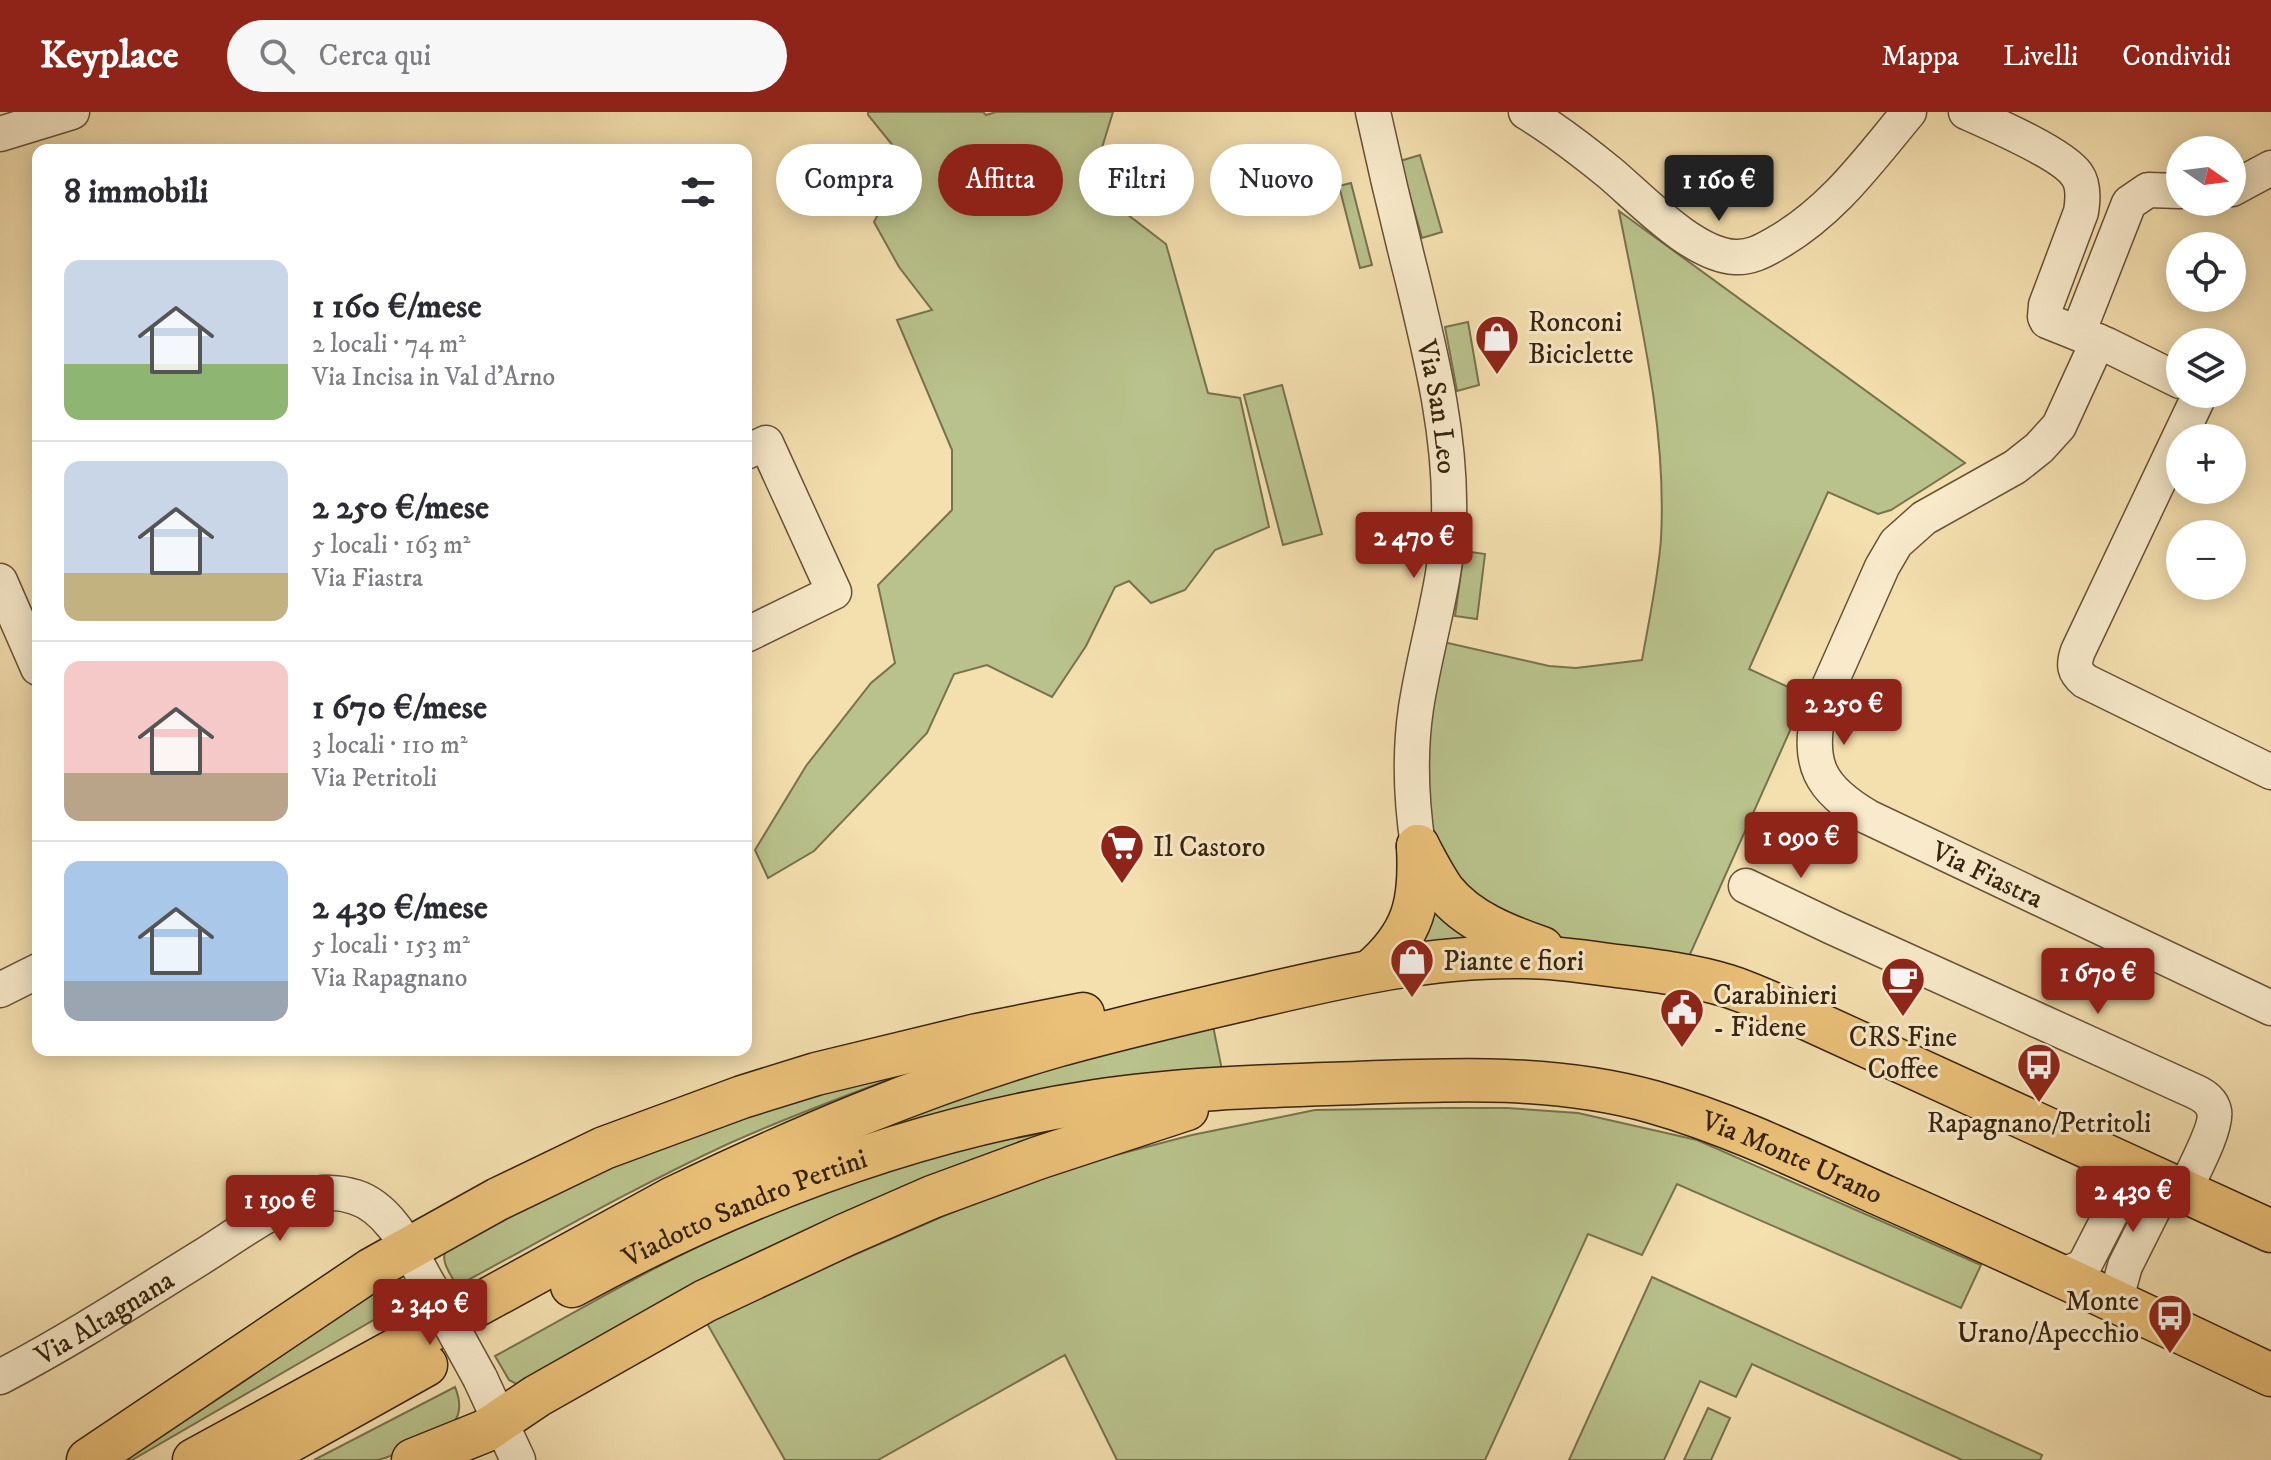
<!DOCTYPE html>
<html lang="it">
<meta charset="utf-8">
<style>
body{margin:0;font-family:"IM FELL DW Pica",serif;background:#f7f7f7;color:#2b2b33;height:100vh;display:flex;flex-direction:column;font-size:30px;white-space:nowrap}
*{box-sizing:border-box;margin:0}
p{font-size:26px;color:#7c7c81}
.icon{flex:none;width:44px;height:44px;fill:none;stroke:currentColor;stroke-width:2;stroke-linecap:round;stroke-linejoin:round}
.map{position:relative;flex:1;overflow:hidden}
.details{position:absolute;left:32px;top:32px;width:720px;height:912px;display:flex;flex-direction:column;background:#fff;border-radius:16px;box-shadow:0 4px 20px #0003}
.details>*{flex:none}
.top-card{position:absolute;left:776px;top:32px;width:760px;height:72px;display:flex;gap:16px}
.needle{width:52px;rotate:104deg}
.tools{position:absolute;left:2166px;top:24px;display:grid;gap:16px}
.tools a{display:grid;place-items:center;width:80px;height:80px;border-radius:50%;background:#fff;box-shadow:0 4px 20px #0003;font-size:40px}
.price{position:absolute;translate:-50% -68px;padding:0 18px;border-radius:8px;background:#8f2418;color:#fff;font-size:26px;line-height:52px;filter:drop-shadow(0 2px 4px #0008)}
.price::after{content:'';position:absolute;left:50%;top:48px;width:24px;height:18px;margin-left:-12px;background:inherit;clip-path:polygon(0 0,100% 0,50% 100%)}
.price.current{background:#222;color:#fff}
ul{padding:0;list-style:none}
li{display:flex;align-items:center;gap:24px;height:200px;padding:0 32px}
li+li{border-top:2px solid #e1e1e2}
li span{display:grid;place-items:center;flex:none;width:224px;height:160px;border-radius:16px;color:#555}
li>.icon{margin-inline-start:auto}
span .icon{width:96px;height:96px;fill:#fffc;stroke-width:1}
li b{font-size:34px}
h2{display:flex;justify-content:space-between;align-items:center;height:96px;padding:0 32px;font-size:34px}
.pill{padding:0 28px;border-radius:36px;background:#fff;box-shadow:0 4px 20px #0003;font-size:28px;line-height:72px}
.pill.current{background:#8f2418;color:#fff}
header{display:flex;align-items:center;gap:48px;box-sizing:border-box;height:112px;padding:0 40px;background:#8f2418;color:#fff}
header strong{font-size:38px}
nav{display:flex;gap:44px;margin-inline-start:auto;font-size:28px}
.search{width:560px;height:72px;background:#f7f7f7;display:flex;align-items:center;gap:20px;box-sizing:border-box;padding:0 28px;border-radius:44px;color:#7c7c81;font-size:30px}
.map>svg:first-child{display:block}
.green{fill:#b9c28c;stroke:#78724d;stroke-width:2}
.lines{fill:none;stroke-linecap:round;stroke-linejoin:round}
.minor-casing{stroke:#665236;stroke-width:37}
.major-casing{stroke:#37230e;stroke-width:45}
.minor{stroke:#f8eacb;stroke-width:34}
.major{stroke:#eac078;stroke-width:42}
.minor-bridge-casing{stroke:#665236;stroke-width:37;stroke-linecap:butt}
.minor-bridge{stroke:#f8eacb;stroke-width:34}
.labels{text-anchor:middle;stroke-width:6;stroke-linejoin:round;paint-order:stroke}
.poi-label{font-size:28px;fill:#37230e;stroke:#f8eacb;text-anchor:start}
.street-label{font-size:28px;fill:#37230e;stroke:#f8eacb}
</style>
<header>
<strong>Keyplace</strong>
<div class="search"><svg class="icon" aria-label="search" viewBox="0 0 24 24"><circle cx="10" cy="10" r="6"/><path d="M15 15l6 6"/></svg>Cerca qui</div>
<nav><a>Mappa</a><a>Livelli</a><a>Condividi</a></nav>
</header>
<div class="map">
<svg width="2271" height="1348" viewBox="0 0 2271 1348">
<rect width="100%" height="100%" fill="#f4dfaf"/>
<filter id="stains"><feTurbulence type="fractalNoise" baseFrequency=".0025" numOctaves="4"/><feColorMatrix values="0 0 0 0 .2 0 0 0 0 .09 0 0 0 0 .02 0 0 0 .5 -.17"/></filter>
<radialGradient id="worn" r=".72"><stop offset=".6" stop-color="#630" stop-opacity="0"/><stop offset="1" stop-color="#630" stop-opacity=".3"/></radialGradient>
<!-- green -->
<path class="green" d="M868,0h115l3,3 10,-3h117l-17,55 14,34 56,43 42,149 32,5 29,129 -54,23 -30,40 -34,13 -22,-22 -14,6 -29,59 -34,51 -65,-32 -33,9 -27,59 -113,118 -46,27 -13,-28 51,-84 65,-83 24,-20 -17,-78 74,-75v-60l-55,-130 35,-10 -33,-43 -25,-45 24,-47 -4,-28 -26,-32z
M1420,43l22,77 -20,6 -22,-77z
M1351,71l21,82 -12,3 -21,-82z
M1619,99l346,252 -74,47 -13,4 -50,-22 -79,177 50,23 4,7 -2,7 -114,255 -82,-9 -89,-25 -71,-54 -24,-80 18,-152 110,25 27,2 66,-8c7,-40 16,-81 19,-121 6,-111 -21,-219 -42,-328z
M1468,210l11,63 -22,6 -12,-64z
M1282,273l40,149 -39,11 -39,-150z
M1464,439l21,3 -8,65 -22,-3z
M1425,788l63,41 -69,3z
M1212,909l10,49 -430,87 101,-41z
M907,961c-60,22 -119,44 -177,70 -93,43 -182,94 -273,143 -7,-13 -17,-24 -11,-38l240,-122z
M1442,996h65l71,5 119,27 284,125 -20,43 -284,-124 -35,71 -54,-21 -103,226h-368l-52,-105 -187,105h-93l-80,-140 241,-105 120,-47 126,-33 123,-25z
M1047,1021l-527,253 -11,-6 -14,-24c87,-47 174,-100 266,-138 48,-21 99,-38 149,-53 46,-14 90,-26 137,-32z
M378,1164l18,31 -264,153h-30z
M1652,1165l390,178 -2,5h-78l-210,-96 -16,33 -36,-16 -36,79h-95z
M455,1275c16,39 -15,47 -44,59 -11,5 -23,13 -35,14 -20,0 -42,0 -62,0z
M1708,1296l22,10 -19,42h-27z"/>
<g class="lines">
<!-- minor casing -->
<g class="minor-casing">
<g id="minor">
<path id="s1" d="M1373,0c12,55 25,110 39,165 19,79 39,158 37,239 -2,66 -23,127 -33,192 -7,47 -5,91 2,138"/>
<path d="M1526,0c30,18 57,39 84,61 32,27 83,82 125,84 15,1 28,-6 40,-13 57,-32 93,-83 134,-132"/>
<path d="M1966,0c25,11 97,42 111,63 7,10 6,25 4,37l-35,93 -1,12 2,4 60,24 73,36"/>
<path d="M0,22l72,-22"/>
<path d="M2232,77l39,-21"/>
<path d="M2078,221l51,-130 19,-13 32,1"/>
<path id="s2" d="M2098,229l-39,85 -20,22 -24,19 -91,51 -28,25 -14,24 -63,142c-12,55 0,79 49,108l403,191"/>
<path d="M2200,282l-122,257c-5,14 -4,21 7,30l186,91"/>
<path d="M746,340l20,-9 68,149 -88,43"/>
<path d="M0,469l38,87"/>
<path d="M1746,774l86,41 364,165c8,4 16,9 18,19 4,15 -22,63 -30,80l-17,1 -8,6 -34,68 -7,25 9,15"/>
<path d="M0,878l38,-19"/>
<path d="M2062,1163l16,-6 7,-5 37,-72 3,-12 -7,-20"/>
<path id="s3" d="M0,1265c69,-36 134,-78 200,-119 34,-21 69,-48 106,-61 15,-6 34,-5 49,0 38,12 57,60 76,92"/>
<path d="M480,1266l38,82"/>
</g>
</g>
<!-- major casing -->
<g class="major-casing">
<g id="major">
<path d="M1418,734c8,15 16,31 26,45 24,30 63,45 98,57"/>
<path d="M1371,859c43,-37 50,-69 47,-125"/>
<path id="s4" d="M572,1174c165,-90 338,-157 524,-185 86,-13 174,-15 261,-18 98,-4 200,-8 296,19 81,23 157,61 233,95 130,57 257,117 385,178"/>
<path d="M88,1348l284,-191 126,-70 106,-51 138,-51 74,-23 161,-39 106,-21"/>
<path d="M194,1348l479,-262c123,-59 251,-114 383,-152 64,-18 129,-33 194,-48 90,-21 181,-43 275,-41 28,0 56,4 84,8 40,5 80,9 119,21 25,8 49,20 73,30l470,215"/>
<path d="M256,1348l170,-95"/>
<path d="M413,1348l72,-29 52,-35 168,-95 140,-66 87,-38 106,-39 149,-49"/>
</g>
</g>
<!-- minor -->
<use href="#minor" class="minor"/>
<!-- major -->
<use href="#major" class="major"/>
<!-- minor-bridge casing -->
<g class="minor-bridge-casing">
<path id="minor-bridge" d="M431,1177l49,89"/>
</g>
<!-- minor-bridge -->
<use href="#minor-bridge" class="minor-bridge"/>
</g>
<!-- icons -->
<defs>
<g id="shop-pin" transform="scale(2.3)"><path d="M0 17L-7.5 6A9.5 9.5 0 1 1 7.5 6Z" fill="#8f2418" stroke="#f8eacb"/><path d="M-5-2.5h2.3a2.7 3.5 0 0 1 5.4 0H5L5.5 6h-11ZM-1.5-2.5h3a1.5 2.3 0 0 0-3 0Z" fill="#fff"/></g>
<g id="supermarket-pin" transform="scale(2.3)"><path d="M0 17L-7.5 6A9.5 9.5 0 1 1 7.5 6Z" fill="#8f2418" stroke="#f8eacb"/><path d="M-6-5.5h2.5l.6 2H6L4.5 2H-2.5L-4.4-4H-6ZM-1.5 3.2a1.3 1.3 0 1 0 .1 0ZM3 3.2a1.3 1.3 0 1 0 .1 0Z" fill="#fff"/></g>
<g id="cafe-pin" transform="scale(2.3)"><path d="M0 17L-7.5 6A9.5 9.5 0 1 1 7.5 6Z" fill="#8f2418" stroke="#f8eacb"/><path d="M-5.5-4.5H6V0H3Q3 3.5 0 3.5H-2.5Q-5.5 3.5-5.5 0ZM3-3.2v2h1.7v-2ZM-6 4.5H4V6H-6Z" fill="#fff"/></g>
<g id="civic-pin" transform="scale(2.3)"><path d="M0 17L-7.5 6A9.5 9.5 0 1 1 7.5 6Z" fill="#8f2418" stroke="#f8eacb"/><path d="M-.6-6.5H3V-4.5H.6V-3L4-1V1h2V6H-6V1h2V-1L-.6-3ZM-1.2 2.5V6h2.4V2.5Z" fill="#fff"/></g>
<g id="bus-pin" transform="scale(2.3)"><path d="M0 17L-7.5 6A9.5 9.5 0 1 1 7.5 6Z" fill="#8f2418" stroke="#f8eacb"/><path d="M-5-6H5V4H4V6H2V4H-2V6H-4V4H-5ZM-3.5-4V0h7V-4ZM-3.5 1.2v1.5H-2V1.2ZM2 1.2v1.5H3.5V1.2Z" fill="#fff"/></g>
</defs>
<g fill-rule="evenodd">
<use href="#shop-pin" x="1497" y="225"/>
<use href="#supermarket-pin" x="1122" y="734"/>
<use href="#shop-pin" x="1412" y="848"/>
<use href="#cafe-pin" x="1903" y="867"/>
<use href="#civic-pin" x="1682" y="898"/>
<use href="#bus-pin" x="2039" y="953"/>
<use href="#bus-pin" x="2170" y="1204"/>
</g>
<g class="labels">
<!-- poi labels -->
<g class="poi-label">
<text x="1528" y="219">Ronconi<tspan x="1528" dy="32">Biciclette</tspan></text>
<text x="1153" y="744">Il Castoro</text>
<text x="1443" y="858">Piante e fiori</text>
<text x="1713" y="892">Carabinieri<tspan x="1713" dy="32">- Fidene</tspan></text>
<text x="1903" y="934" text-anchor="middle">CRS Fine<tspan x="1903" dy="32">Coffee</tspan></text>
<text x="2039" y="1020" text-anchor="middle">Rapagnano/Petritoli</text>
<text x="2139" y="1198" text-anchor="end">Monte<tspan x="2139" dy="32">Urano/Apecchio</tspan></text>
</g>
<!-- street labels -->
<g class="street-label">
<text dy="10" stroke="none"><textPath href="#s1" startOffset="302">Via San Leo</textPath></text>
<text dy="10" stroke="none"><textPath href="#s2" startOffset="742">Via Fiastra</textPath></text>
<text dy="10" stroke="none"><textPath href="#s4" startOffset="1268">Via Monte Urano</textPath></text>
<text dy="10" stroke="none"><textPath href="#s4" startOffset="190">Viadotto Sandro Pertini</textPath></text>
<text dy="10" stroke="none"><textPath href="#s3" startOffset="120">Via Altagnana</textPath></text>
</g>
</g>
<rect width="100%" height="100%" filter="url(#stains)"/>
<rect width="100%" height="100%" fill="url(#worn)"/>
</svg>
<div class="tools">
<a><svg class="needle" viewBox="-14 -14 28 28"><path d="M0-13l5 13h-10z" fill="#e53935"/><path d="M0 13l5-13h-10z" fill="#7c7c81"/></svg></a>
<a><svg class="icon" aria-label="locate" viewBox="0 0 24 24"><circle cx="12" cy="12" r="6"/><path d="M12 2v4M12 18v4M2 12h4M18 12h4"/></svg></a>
<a><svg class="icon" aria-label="layers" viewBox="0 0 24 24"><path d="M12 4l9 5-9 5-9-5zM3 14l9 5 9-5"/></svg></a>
<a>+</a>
<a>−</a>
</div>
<b class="price current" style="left:1719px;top:111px">1 160 €</b>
<b class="price" style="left:1414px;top:468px">2 470 €</b>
<b class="price" style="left:1844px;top:635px">2 250 €</b>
<b class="price" style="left:1801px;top:768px">1 090 €</b>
<b class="price" style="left:2098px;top:904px">1 670 €</b>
<b class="price" style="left:2133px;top:1122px">2 430 €</b>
<b class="price" style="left:280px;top:1131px">1 190 €</b>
<b class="price" style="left:430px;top:1235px">2 340 €</b>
<div class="top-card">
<a class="pill">Compra</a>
<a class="pill current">Affitta</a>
<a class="pill">Filtri</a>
<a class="pill">Nuovo</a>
</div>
<section class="details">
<h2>8 immobili<svg class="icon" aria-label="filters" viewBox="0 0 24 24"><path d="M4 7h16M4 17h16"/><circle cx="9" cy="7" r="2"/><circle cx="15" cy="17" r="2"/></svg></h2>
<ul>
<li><span style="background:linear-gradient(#c9d6e8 65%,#8fb573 0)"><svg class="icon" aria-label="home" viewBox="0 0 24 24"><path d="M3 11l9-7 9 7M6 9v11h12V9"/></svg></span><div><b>1 160 €/mese</b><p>2 locali · 74 m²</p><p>Via Incisa in Val d'Arno</p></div></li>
<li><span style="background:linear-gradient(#c9d6e8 70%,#c2b280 0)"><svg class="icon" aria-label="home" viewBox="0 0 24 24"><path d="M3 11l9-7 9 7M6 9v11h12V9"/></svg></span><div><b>2 250 €/mese</b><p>5 locali · 163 m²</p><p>Via Fiastra</p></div></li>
<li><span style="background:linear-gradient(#f6c9c9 70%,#b9a48a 0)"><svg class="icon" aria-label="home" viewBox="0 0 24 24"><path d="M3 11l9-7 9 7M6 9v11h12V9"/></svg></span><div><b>1 670 €/mese</b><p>3 locali · 110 m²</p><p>Via Petritoli</p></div></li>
<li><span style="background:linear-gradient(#a9c7e8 75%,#9aa5b1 0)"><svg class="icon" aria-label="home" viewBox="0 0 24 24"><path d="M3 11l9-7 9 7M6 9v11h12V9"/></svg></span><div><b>2 430 €/mese</b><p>5 locali · 153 m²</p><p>Via Rapagnano</p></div></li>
</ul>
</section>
</div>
